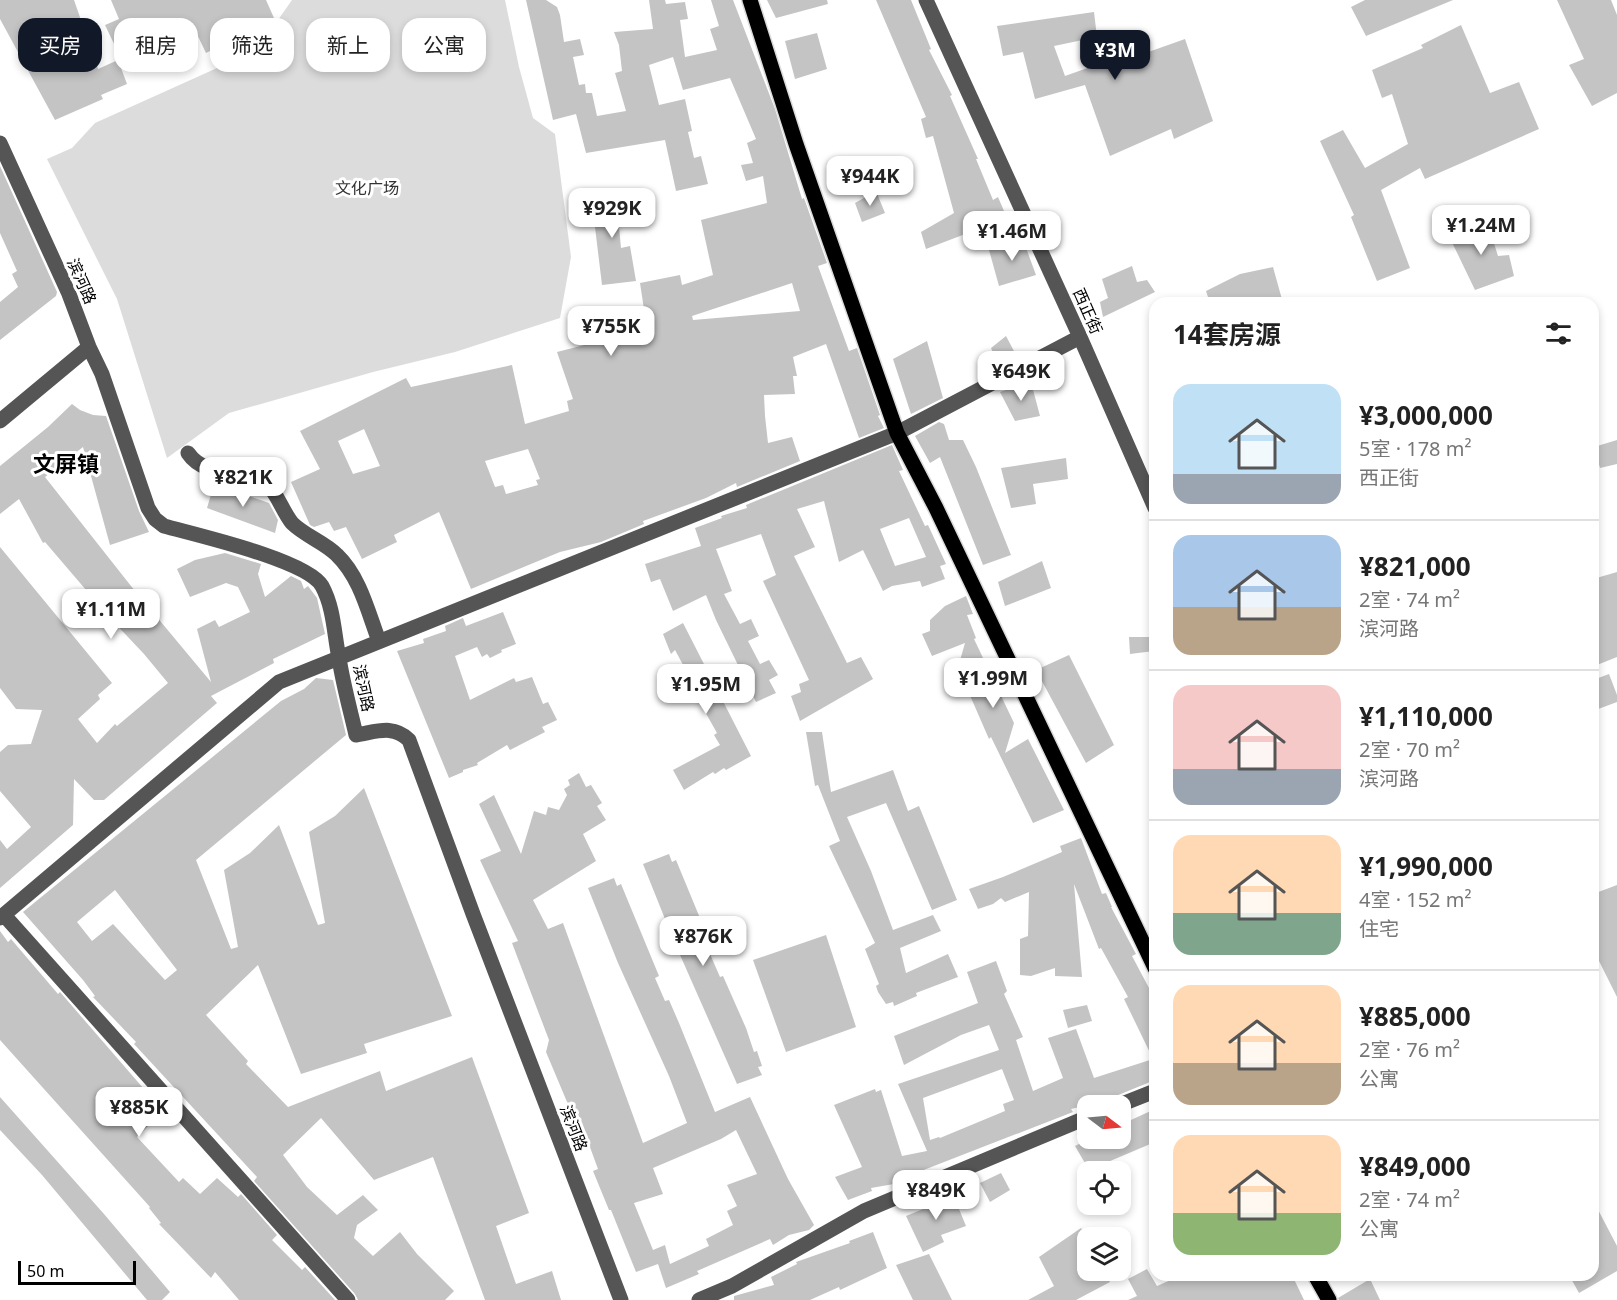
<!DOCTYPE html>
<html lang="zh">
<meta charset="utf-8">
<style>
body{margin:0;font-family:"Noto Sans","Noto Sans SC",sans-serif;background:#f6f6f6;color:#222;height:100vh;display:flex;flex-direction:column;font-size:22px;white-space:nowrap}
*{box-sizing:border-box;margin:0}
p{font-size:20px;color:#767676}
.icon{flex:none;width:33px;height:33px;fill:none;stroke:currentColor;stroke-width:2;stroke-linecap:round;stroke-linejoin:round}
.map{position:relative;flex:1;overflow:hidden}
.panel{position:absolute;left:1149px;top:297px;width:450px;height:984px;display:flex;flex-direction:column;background:#fff;border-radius:18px;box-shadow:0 3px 9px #0003}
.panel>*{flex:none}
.guide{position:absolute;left:18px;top:18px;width:570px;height:54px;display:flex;gap:12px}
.needle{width:39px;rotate:106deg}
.tools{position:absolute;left:1077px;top:1095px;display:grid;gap:12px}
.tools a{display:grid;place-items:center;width:54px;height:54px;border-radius:12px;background:#fff;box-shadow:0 3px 9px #0003;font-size:30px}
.scale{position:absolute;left:18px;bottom:15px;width:118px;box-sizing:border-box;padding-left:6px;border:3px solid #000;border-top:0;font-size:16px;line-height:21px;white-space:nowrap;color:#000;-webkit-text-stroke:4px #fff;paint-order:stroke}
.price{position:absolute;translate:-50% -51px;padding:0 14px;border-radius:12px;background:#fff;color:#222;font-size:20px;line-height:39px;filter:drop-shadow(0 2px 3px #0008)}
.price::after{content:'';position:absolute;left:50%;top:36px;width:18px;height:14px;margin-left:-9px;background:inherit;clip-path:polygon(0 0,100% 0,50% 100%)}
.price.on{background:#111827;color:#fff}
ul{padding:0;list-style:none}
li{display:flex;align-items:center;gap:18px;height:150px;padding:0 24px}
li+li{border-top:2px solid #e0e0e0}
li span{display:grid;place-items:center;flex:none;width:168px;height:120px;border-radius:18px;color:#555}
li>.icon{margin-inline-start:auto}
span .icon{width:72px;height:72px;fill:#fffc;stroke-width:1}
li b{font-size:26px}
h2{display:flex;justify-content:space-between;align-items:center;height:72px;padding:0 24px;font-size:26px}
.chip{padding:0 21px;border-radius:18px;background:#fff;box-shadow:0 3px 9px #0003;font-size:21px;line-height:54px}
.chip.on{background:#111827;color:#fff}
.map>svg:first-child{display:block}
.green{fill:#dcdcdc}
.building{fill:#c4c4c4;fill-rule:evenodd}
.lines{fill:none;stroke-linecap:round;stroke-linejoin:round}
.major-casing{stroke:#dbdbdb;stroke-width:18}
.minor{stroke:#555;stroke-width:15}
.major{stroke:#000;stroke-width:15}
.labels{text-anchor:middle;stroke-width:6;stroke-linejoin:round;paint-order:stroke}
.park-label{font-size:16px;fill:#333;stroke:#fff}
.street-label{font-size:16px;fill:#000;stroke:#fff}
.district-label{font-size:22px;font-weight:bold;fill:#000;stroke:#fff}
</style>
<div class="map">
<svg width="1617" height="1300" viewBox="0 0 1617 1300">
<rect width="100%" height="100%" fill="#fff"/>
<!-- green -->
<path class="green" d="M292,0h213l14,67 14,51 22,16 16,123 -11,61 -105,34 -82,20 -144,41 -62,45 -50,-159 -70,-140 25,-11 23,-25 131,-59 40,-27z"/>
<!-- building -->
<path class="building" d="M0,0h74l24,69 20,-9 9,24 -26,11 2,4 -48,21 -55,-101z
M111,0h155l8,18 -68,35 -12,-25 -28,16 1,3 -42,20 -20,-42 14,-6z
M526,0h20l11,7 3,8 4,27 16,-3 4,16 -11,2 6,28 6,-1 1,9h6l5,23 29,-5 -11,-38 7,-2 -3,-26 -5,-13 39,-3 -4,-29h16l1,4 19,-2 3,17 -8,1 5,37 32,-7 -7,-21 9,-3 -8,-26h22l42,109 27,90 2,-1 23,65 -9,3 31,85 8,-3 23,67 -2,1 6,12 -25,10 -33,-94 -33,13 4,19h-4l2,18 -31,1 1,21 3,27 24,-6 8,24 -63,26 -1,-4 -30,15 -63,23 1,3 -43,18 -41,10 -89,37 -32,-77 -45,23 3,7 -35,17 -16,-32 -12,4 -5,-9 -15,5 -4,-2 -19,-43 29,-13 -20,-38 106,-53 5,9 101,-22 13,59 44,-13 -2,-10 6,-2 -16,-47 90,-23 -7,-46 40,-8 2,10 31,-10 -12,-55 66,-17 -4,-27 -17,5 -5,-16 12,-2 -6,-20 9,-4 -26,-61 -47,12 -10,-33 -24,8 10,40 26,-6 7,32 -4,1 6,26 7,-2 7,28 -32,7 -11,-51 -79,13 -10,-39 -23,6zM792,283l8,28 -107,9 -1,-4zM364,429l16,37 -27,8 -15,-33zM528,449l12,30 -4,1 2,5 -32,9 -3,-9 -8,2 -10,-26z
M767,0h60l1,4 -52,14z
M876,0h35l20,49 -2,1 23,45 -2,1 28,63h-2l17,41 5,-3 9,21 -81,31 -5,-17 33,-19 -21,-77 -7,2 -5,-19 5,-2z
M1365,0h88l-87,36 -15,-29z
M1557,0h54l6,15v78l-25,13 -23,-41 15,-6z
M1094,12l3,25 -43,9 11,30 56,-20 2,5 62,-22 28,82 -39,18 -3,-10 -61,27 -25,-71 -50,14 -12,-47 -20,4 -6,-30z
M1461,25l29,68 29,-11 20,47 -114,50 -5,-11 -39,22 29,78 -33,13 -26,-64 3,-2 -34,-74 23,-11 22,38 43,-24 -16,-50 -10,4 -10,-28 51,-22 -2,-3z
M817,33l10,36 -32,10 -10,-38z
M0,166l57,126 -1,4 -56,44v-38l18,-15 -6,-13 5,-3 -17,-38z
M622,191l5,25 -9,1 3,31 9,-2 6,35 -34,4 -11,-91z
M876,191l9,22 -23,9 -7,-19z
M1487,221l11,35 11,-1 5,21 -39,14 -27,-56z
M1022,237l14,38 -37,11 -10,-36z
M1132,266l5,16 10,-2 8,12 -52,25 -3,-15 8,-4 -6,-19z
M1273,267l10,36h-73l-4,-12 34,-17z
M1006,336l9,17 -16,14 -8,-19z
M927,341l16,57 -32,16 -18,-55z
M1031,382l9,34 -25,5 -15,-29z
M72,404l8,6 13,5 13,1 33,95 10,21 -39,13 -27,-98 -38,30 86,109 80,96 -14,-53 18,-9 4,7 31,-15 -12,-25 -12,-4 -36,14 -13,-28 18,-9 30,-7 36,11 -3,10 7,23 26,-21 10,5 3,8 4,-3 9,12 8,36 -52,25 1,4 -63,33 6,7 -113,97h-10l-20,-21 -1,46 -73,63v-48l7,9 24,-22 -31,-36v-39l8,-7 23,-1 11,-34 -26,-1 -16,-21v-141l112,136 -14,12 2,4 -22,20 19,24 18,-19 2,2 51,-43 -24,-29 -34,-36 -65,-76 -2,1 -24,-44 -19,15v-48l48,-39z
M939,422l5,2 5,16h14l13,27 35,88 -28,10 -43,-108 -10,6 -15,-27z
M1617,440v24l-17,4 -6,-21z
M892,445l11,25 -4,1 26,55 3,-1 18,39 -6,2 5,13 -23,8 -2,-6 -28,5 -9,5 -20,-41 -24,12 -15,-61 -27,8 18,38 -21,9 53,107 14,-6 12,22 -73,42 -9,-25 10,-4 -2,-8 10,-4 -46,-99 13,-6 -15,-41 -45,15 16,42 -8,3 16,30 11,-5 8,17 -11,5 12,23 9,-4 9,15 -9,5 7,13 -20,9 -40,-82 -10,-25 -33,16 -13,-32 -9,3 -6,-18 56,-18 -6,-18 27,-10 -1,-2 26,-8 -1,-3zM909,518l17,39 -31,9 -15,-37z
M1066,458l2,21 -35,5 3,20 -25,4 -10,-40z
M214,484l55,19 9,17 -3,13 -68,-25z
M1042,561l9,27 -46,18 -7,-24z
M1617,572v85l-20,8 -4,-17v-69z
M966,596l7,18 -6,1 9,23 -2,1 40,84 -9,30 23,-14 36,71 -31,13 -42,-86 -2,2 -24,-55 -8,-13 8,-28 -33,13 -10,-22 8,-3v-11l15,-14z
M503,612l13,32 -15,6 1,2 -12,6 -3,-4 -5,3 -5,-10 -22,9 15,44 44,-22 2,4 16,-5 11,27 5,-2 9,18 -15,7 3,5 -35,18 -3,-5 -30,18 1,2 -15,5v2l-14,6 -52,-127 27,-8 -1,-4 23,-8 -1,-5 18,-8 3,8z
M683,623l68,133 -25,14 -2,-2 -9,6 -2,-2 -29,18 -11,-20 47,-25 -6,-10 3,-2 -26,-46 3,-2 -19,-35 -4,4 -8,-20z
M1129,637h22l3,14 -24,3z
M1069,655l45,90 -28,18 -50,-93z
M1609,674l8,21v7l-24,9v-31z
M316,678l17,2 13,55 -150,125 35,89 7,-2 -14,-77 26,-17 29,-28 39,100 7,-2 -16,-91 26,-16 29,-28 88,228 -88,28 3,9 -66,21 -43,-109 -52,50 42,46 -2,3 42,43 92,-36 6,20 86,-34 57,156 -33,13 20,58 36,-13 9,29h-76l-52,-143 -59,23 -53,-62 -38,37 24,32 30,28 26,-20 15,15 -21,15 -3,13 19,18 27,-24 17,22 37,37 -9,9h-87l-3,-6 -101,-113 3,-4 -123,-133 2,-2 -43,-45 2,-1 -12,-16 -60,-68 258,-211 23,-12zM115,890l62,80 -12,10 -52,-56 -21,17 -15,-19z
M806,732h16l9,60 62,-22 15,41 11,-5 38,94 -25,10 -46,-107 -39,14 24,54 22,59 40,-15 8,16 -41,17 6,25 42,-19 10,23 -42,16 1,3 -16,7 -7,3 -1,-4 -7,2 -8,-12 -2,-6 3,-2 -14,-35 10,-6 -46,-97 11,-5 -22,-56 -3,1z
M579,773l7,14 5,-2 11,18 -5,3 9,14 -23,14 13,27 -63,39 15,29 15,-6 80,220 44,-20 -18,-47 -51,-113 -30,-75 26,-10 3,8 4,-2 38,92 -4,2 10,23 4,-1 10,23 36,89 35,-15 38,82 26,46 -5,5 -20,5 -16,10 -3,-6 -73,32 2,3 -33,14 -8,-24 -22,8 -25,-62h-2l-16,-39 5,-2 -22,-60h-6l-24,-57 3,-12 -37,-97 6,-2 -38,-81 21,-9 -22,-47 15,-9 27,59 13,-43 12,4 2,-8 11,3 8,-15 -3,-6 6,-4 -2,-5zM736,1130l21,44 -30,11 10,21 -10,5 6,14 -27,14 3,7 -39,18 -5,-19 -12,5 -19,-47 29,-9 -10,-26 68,-29z
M1081,838l21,56 4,-1 6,14h-1l25,47 -4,2 17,32 6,-3v95l-54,22 -30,7 2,3 -152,59v5l-10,5 -40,7 1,3 -24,9 -13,-23 27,-10 -28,-62 41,-16 1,3 5,-2 21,66 25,-5 -29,-67 101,-34 -10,-25 -28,10 -57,30 -10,-29 84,-33 -11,-31 29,-11 11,30 -3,3 19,43 -7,3 17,51 30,-13 -15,-40 28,-9 18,49 59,-19 -29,-60 4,-2 -27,-49 -2,1 -25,-65 8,93 -27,-1v-8l-24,8 -11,-1v-36l8,-3 1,-44 -24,10 -4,-4 -8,6 -15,5 -9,-20 34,-12 59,-25 -2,-6zM1002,1069l12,31 -11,4 2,7 -65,27 -1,-1 -9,3 -7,-42z
M669,854l3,8 4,-2 38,92 -4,2 10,23 3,-1 23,52 8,24 3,-1 5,15 -4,1 4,8 -25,9 -64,-145 -30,-75z
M1617,885v112l-24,-48v-55z
M0,931l8,11 3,-3 47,55 2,-2 103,119 -26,26 42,45 4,-4 17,16 17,-16 21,19 3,-3 36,41 -5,5 30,30 3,-3 30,33h-96l-24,-28 -4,6 -52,-54 2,-1 -12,-15 1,-1 -150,-167z
M826,935l30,92 -70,25 -33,-92z
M1087,1005l5,16 -24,7 -5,-18z
M0,1097l104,117 66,78 -8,8h-15l-105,-125 -42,-45z
M1155,1109v33l-66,28 -14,-24 16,-8h29v-13z
M1001,1173l9,17 -20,12 -10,-19z
M952,1192l14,34 -25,9 3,7 -21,10 -17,-36 27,-11 -2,-5z
M1593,1200l24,46v25l-38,22 -10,-18h24z
M1081,1228l7,12v30h16l6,12 -34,18h-48l26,-14 -15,-29z
M873,1232l14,36 -47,22 -1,-3 -29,13h-76v-4l40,-11 -3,-8 26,-13 -1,-2 54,-19 -1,-2z
M929,1254l23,46h-39l-17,-35z
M1147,1269l10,17 25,-11h110l12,25h-176l9,-4 -9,-17z
M1370,1279l10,21h-41l-1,-2z"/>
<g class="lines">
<!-- major casing -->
<g class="major-casing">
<path id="major" d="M750,0l46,144 101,289 39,75 219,460
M1315,1275l14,25"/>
</g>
<!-- minor -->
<path class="minor" d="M926,0l154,337 75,171
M0,143l69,151 20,53 13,27 46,134 7,11 9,7c32,9 143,34 158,60 12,22 12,48 17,72 4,26 11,51 17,77 20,-3 37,-11 53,5l64,174 148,386
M0,421l89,-74
M188,453c18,27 58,14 79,31 10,9 16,28 25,39 13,13 32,19 45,32 23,22 31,57 42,86
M4,915l344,385
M0,918l279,-236 618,-249 183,-96
M1117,1106l38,-15
M699,1300l33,-14 132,-75 224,-94"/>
<!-- major -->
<use href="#major" class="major"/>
</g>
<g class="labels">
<!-- park labels -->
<g class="park-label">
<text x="367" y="194">文化广场</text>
</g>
<!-- street labels -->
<g class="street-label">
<text transform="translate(82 281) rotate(66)" y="6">滨河路</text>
<text transform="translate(1088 311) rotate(66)" y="6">西正街</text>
<text transform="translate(364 688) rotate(78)" y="6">滨河路</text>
<text transform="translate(574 1128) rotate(69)" y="6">滨河路</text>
</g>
<!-- district labels -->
<g class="district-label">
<text x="66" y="472">文屏镇</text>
</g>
</g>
</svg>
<div class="tools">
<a><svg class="needle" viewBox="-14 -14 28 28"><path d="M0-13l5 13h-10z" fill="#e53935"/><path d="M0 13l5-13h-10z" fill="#767676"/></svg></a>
<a><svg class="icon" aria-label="locate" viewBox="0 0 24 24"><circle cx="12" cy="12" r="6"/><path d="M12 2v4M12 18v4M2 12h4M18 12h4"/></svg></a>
<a><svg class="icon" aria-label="layers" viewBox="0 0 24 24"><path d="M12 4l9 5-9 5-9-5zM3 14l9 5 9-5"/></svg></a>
</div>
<div class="scale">50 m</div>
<b class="price on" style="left:1115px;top:81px">¥3M</b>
<b class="price" style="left:870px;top:207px">¥944K</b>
<b class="price" style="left:612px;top:239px">¥929K</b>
<b class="price" style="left:1481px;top:256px">¥1.24M</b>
<b class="price" style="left:1012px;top:262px">¥1.46M</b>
<b class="price" style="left:611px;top:357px">¥755K</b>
<b class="price" style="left:1021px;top:402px">¥649K</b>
<b class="price" style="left:243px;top:508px">¥821K</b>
<b class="price" style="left:111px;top:640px">¥1.11M</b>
<b class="price" style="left:993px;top:709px">¥1.99M</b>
<b class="price" style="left:706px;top:715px">¥1.95M</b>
<b class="price" style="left:703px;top:967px">¥876K</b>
<b class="price" style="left:139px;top:1138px">¥885K</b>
<b class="price" style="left:936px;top:1221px">¥849K</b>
<div class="guide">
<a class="chip on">买房</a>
<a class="chip">租房</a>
<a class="chip">筛选</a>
<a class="chip">新上</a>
<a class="chip">公寓</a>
</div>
<section class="panel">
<h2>14套房源<svg class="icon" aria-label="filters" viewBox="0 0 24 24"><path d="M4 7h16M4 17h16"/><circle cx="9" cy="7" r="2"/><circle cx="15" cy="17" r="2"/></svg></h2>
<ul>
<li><span style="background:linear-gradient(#bfe0f5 75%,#9aa5b1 0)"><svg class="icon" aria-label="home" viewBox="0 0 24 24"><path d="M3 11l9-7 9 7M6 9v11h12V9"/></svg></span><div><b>¥3,000,000</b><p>5室 · 178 m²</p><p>西正街</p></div></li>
<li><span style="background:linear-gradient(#a9c7e8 60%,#b9a48a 0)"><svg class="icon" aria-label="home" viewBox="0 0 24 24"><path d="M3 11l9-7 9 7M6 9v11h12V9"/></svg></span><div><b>¥821,000</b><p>2室 · 74 m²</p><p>滨河路</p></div></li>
<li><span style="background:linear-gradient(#f6c9c9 70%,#9aa5b1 0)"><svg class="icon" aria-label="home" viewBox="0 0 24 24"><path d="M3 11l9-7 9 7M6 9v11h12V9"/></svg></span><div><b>¥1,110,000</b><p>2室 · 70 m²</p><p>滨河路</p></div></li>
<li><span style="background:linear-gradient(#ffd9b3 65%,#7fa58c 0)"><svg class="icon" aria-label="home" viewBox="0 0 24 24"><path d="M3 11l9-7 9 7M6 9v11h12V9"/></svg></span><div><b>¥1,990,000</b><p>4室 · 152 m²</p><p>住宅</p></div></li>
<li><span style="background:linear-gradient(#ffd9b3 65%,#b9a48a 0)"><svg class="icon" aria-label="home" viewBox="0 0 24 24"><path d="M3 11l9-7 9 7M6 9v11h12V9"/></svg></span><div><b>¥885,000</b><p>2室 · 76 m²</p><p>公寓</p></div></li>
<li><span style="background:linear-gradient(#ffd9b3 65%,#8fb573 0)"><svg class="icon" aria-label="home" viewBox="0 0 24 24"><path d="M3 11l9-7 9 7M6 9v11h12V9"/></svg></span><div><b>¥849,000</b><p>2室 · 74 m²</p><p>公寓</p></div></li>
</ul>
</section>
</div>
